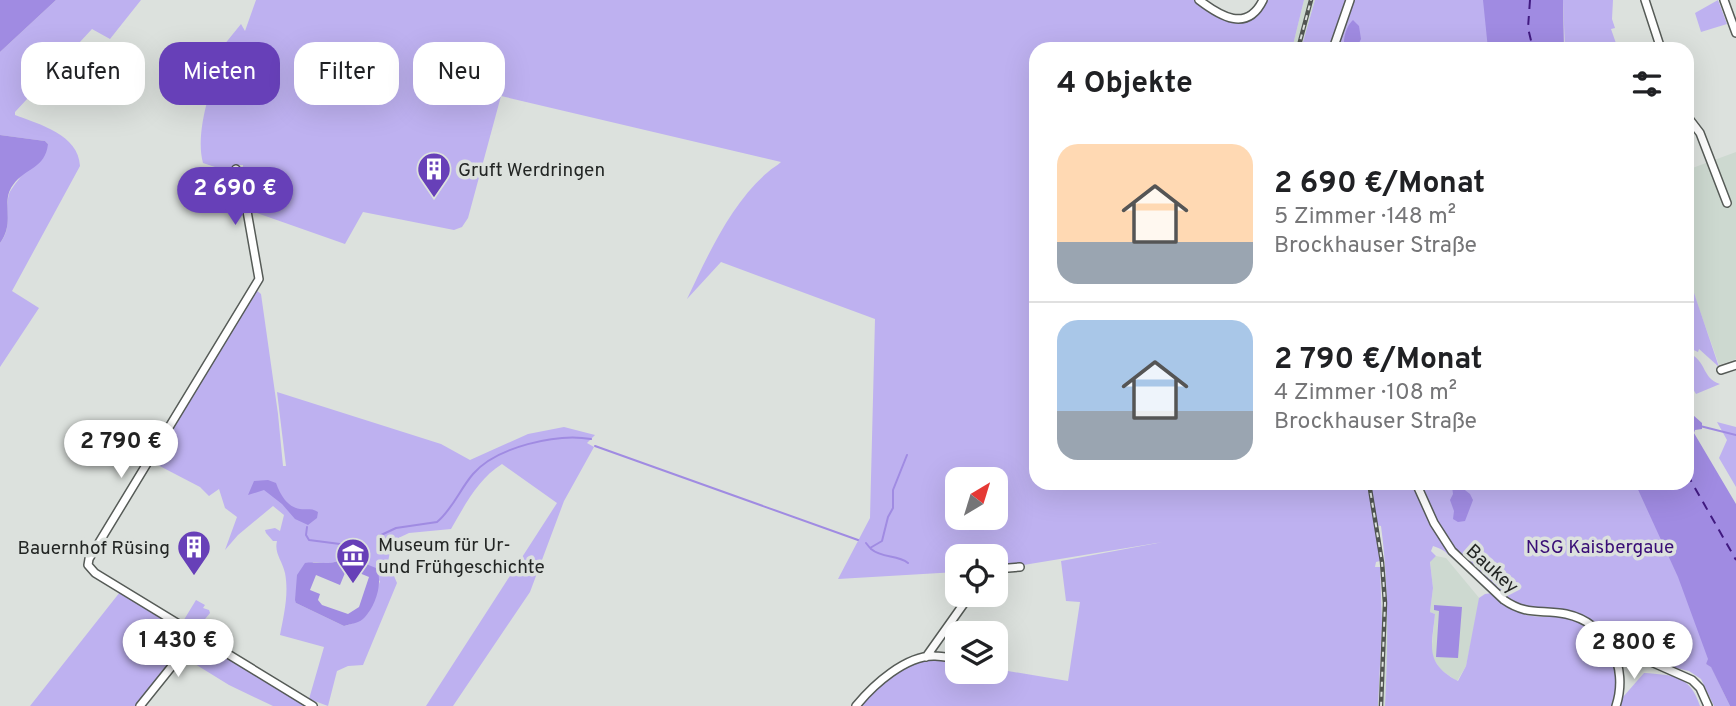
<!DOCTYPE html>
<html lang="de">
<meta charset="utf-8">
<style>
body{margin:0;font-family:Overpass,sans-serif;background:#f2f2f2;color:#202124;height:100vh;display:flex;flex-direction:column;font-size:26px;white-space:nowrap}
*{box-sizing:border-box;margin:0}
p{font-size:23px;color:#757577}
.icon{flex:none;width:38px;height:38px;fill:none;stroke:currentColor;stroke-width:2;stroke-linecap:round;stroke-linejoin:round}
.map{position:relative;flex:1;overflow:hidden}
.drawer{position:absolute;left:1029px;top:42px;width:665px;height:448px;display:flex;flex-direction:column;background:#fff;border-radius:21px;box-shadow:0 7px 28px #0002}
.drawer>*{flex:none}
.guide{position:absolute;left:21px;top:42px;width:665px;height:63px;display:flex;gap:14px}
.needle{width:46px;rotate:38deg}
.buttons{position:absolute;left:945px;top:467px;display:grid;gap:14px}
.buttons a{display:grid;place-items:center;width:63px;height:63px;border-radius:14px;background:#fff;box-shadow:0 7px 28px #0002;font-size:35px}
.price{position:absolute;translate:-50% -60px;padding:0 16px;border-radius:24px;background:#fff;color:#222;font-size:23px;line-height:46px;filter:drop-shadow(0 2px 4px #0008)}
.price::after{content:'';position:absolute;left:50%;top:42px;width:21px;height:16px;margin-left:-10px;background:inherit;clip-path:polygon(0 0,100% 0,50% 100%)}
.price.active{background:#6740b8;color:#fff}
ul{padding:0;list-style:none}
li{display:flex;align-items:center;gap:21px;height:175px;padding:0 28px}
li+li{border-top:2px solid #e0e0e0}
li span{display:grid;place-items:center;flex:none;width:196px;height:140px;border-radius:21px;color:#555}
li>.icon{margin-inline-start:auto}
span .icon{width:84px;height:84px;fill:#fffc;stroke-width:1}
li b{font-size:30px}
h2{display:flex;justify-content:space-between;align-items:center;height:84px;padding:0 28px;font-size:30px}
.tag{padding:0 24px;border-radius:21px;background:#fff;box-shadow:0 7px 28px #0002;font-size:24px;line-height:63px}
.tag.active{background:#6740b8;color:#fff}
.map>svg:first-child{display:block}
.built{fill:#cdd9d0}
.green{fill:#beb1f0;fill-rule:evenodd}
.water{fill:#a08be2;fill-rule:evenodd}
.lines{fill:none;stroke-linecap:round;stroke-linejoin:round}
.stream{stroke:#a08be2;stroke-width:2}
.ferry{stroke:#411a80;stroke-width:2;stroke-dasharray:9 7;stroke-linecap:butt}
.street-casing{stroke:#565b57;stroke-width:10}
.street{stroke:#fff;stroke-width:7}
.rail-casing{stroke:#515552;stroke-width:4.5}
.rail{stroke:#dce1dd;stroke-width:2;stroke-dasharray:5;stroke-linecap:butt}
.labels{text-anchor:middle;stroke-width:7;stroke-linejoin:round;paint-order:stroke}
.poi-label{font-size:19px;fill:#232624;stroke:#dce1dd;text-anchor:start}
.park-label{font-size:19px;fill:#390d76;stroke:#dce1dd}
.street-label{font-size:19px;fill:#232624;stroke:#dce1dd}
</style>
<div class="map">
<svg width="1736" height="706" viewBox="0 0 1736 706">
<rect width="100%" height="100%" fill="#dce1dd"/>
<!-- built -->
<path class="built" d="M1304,0h11l-14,49h-9z
M1736,152v207l-17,6 -32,-91v-104z
M1436,556l10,2 34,41 -14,67 -9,15 -16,-11 -10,-15 4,-41 -5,-2 3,-24 -3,-27z
M1386,566l2,69 -3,68v3h-7l5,-99 -3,-40z"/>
<!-- green -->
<path class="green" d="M56,0h85l-31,39 -18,-10 -77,83v3c24,9 64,20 65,51l-68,125 27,17 -39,59v-124c13,-16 4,-31 9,-49 3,-9 32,-40 39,-50l-3,-3 -45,-6v-83z
M256,0h941l19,15 30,4 20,-19h38l-12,49h-256v434h615l58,177 -3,4 5,2 19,40h-16l-13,-27 -12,-8 -17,-4 -41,-17 -14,-1c-8,-19 -30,-34 -50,-38 -14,-3 -30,1 -44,-5 -14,-6 -23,-16 -35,-25 -9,-7 -20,-10 -28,-17 -11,-7 -13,-14 -27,-18l-2,5 5,5 -6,6 3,26 -3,24 5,2c-3,32 -11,49 23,67l8,-15 13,-68 6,-4 7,-1c9,8 19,17 31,21 13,5 29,1 43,3 40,6 60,55 46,89h-227c3,-61 4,-120 -4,-180l-6,-1 5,36 -4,1 -1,5h5l2,56 -4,83h-522l41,-36 35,-12 25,4v10h39v-3l72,12 12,-79 -14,-1 -5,-40 102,-19 -157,26 -10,-1v-11h-39v16l-119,7 32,-61 5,-199 -154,-57 -34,37c20,-42 44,-96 81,-127 4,-4 9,-6 13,-10l-280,-66 -33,122 -6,9 -8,3 -91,-18 -18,32 -97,-34 -6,-34 1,-11h-10v8l-30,-10c-5,-18 -1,-42 4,-61l-12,-9 16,-32 30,-37 4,7zM957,480h39v38h-39z
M1315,0h182l1,49h-197z
M1563,0h50l-1,19 3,9 -4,1 7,20h-53z
M1718,0l9,24 -26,8 -6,-19z
M1687,286l5,1 27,80 -20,-18 -1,3 -11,-5z
M256,290l5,4 17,120 5,52h3l-9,-74 164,52 29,16 58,-26 36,-7 31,8 -8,8 7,4 -30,54 -34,91 -77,114h-27l131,-203 -55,-39c-24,15 -37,41 -51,65l-42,4 -17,8 -4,21 9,21 -34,82 -15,1 -11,5 -9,35 -19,-7 15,-52 -44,-12c4,-21 9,-41 5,-62 -3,-13 -11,-20 -8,-32h-4l-7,-8 -1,-3 10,-2 5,3 4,-16 -11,-9 -35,29 -13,15 12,-33 -12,-9 -6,-19 -10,7 -9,-9 -48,-25zM344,554l36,27c-9,26 -7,38 -36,45l-48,-23 17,-41c12,1 24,4 31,-8z
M1687,352c21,9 14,26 33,32l-24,10 -9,-15z
M1717,422l19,5v60l-17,-29 8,-18z
M120,592l69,42 1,4 -54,68h-106z
M196,600l9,5 -2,3 6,2 1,3 -14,17 -1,-4 -3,3 -10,-6z
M195,642h7l105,64h-34l-44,-21 -47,-29z
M1644,673c29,2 46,2 56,33h-81l4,-9z"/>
<!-- water -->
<path class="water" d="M0,0h56l-56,52z
M1483,0h80l1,49h-76z
M1353,20l6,6 2,13 -5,10h-11c-3,-8 1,-23 8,-29z
M0,135l45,6 3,3c-3,25 -22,23 -35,41 -13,17 3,37 -13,58z
M1687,415h6l9,8v6l-7,1 -1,3 42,71v202h-6l-19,-39 -5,-3 2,-5 -30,-82 -43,-94h52z
M268,480l8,3c4,11 11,24 24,26 8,1 12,-1 18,3l-1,6 -9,7 -13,-6 -13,-15 -18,-14 -16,5 6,-14z
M1456,483l14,11 3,6 -8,21 -7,1 -5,-3 1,-8 -4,-11 3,-6 -1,-8z
M346,554l5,4 25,10c8,13 -1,39 -11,49 -5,6 -14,7 -21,9l-48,-23 -1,-3 2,-25 8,-12c16,-2 30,5 41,-9zM347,568l22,9 -10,30 -11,7 -26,-9 -4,-5 2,-6 -10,-4 6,-15 24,10z
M1434,605l28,2 -4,51 -22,-1 3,-46 -5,-1z"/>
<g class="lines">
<!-- stream -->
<path class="stream" d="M1700,426l36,9
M595,446l263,94
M307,527l-1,8 3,5 31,4 5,4
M379,536l17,-8 41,-6c15,-12 23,-33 36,-48 23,-27 84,-41 118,-35
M866,543l4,5 12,-7 6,-24 5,-9v-18l14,-35
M871,549c12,10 26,5 37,14"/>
<!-- ferry -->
<path class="ferry" d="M1530,0l-2,28 5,21
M1687,474l49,86"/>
<!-- street casing -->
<g class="street-casing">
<path id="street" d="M1199,0c21,16 48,33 64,0
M1645,0l16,49
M1724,0l12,33
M1333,49l17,-49
M1687,116l13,17 27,70
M236,169l11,42 12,68 -170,280 -1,6 7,8 218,133
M1721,370l15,-5
M1416,483l18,40 18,28 52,49c23,16 37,9 62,14 42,9 63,53 50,92
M996,569l24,-2
M1616,654l15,-1 61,27 8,8 8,18
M926,657l44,-62
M140,706l57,-71
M856,706c17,-21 50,-51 79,-50 7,0 15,2 22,3"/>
</g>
<!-- street -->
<use href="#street" class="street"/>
<!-- rail casing -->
<g class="rail-casing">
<path id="rail" d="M1298,49l13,-49
M1369,483l13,79 3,41 -4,103"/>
</g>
<!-- rail -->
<use href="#rail" class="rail"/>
</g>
<!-- icons -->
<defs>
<g id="building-pin" transform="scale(1.75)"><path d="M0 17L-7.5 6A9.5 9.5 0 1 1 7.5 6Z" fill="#6740b8" stroke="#dce1dd"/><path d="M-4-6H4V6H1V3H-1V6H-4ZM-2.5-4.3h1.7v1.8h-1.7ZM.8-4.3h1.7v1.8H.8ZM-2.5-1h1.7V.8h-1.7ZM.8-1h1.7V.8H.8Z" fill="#fff"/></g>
<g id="museum-pin" transform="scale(1.75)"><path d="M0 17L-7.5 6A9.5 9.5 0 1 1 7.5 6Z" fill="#6740b8" stroke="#dce1dd"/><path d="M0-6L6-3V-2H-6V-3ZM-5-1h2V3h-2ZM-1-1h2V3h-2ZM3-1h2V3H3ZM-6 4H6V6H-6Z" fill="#fff"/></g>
</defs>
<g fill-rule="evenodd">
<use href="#building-pin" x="434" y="169"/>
<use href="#building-pin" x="194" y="547"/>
<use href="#museum-pin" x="353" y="555"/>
</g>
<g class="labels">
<!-- poi labels -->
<g class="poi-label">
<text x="458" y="176">Gruft Werdringen</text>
<text x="378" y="551">Museum für Ur-<tspan x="378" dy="22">und Frühgeschichte</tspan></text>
<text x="170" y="554" text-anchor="end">Bauernhof Rüsing</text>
</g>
<!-- park labels -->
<g class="park-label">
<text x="1600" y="553">NSG Kaisbergaue</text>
</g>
<!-- street labels -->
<g class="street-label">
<text transform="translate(1493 568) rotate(42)" y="7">Baukey</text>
</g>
</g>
</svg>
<div class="buttons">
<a><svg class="needle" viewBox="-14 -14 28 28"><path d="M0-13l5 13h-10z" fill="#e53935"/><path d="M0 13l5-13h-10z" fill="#757577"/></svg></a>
<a><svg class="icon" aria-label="locate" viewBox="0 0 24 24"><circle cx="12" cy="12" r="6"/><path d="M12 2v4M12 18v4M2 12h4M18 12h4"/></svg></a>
<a><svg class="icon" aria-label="layers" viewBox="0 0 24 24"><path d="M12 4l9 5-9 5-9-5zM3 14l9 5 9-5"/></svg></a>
</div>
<b class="price active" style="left:235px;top:227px">2 690 €</b>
<b class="price" style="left:121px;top:480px">2 790 €</b>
<b class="price" style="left:178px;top:679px">1 430 €</b>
<b class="price" style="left:1634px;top:681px">2 800 €</b>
<div class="guide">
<a class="tag">Kaufen</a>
<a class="tag active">Mieten</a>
<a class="tag">Filter</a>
<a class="tag">Neu</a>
</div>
<section class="drawer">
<h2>4 Objekte<svg class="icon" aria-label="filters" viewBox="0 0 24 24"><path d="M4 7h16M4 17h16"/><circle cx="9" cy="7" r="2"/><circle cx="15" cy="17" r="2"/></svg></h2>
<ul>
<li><span style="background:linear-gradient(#ffd9b3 70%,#9aa5b1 0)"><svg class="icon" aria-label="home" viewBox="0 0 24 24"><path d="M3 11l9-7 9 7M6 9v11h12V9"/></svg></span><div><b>2 690 €/Monat</b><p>5 Zimmer · 148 m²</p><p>Brockhauser Straße</p></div></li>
<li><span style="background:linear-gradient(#a9c7e8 65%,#9aa5b1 0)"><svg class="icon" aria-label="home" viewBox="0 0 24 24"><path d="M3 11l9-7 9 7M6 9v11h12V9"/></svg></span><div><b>2 790 €/Monat</b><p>4 Zimmer · 108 m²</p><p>Brockhauser Straße</p></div></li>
</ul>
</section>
</div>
